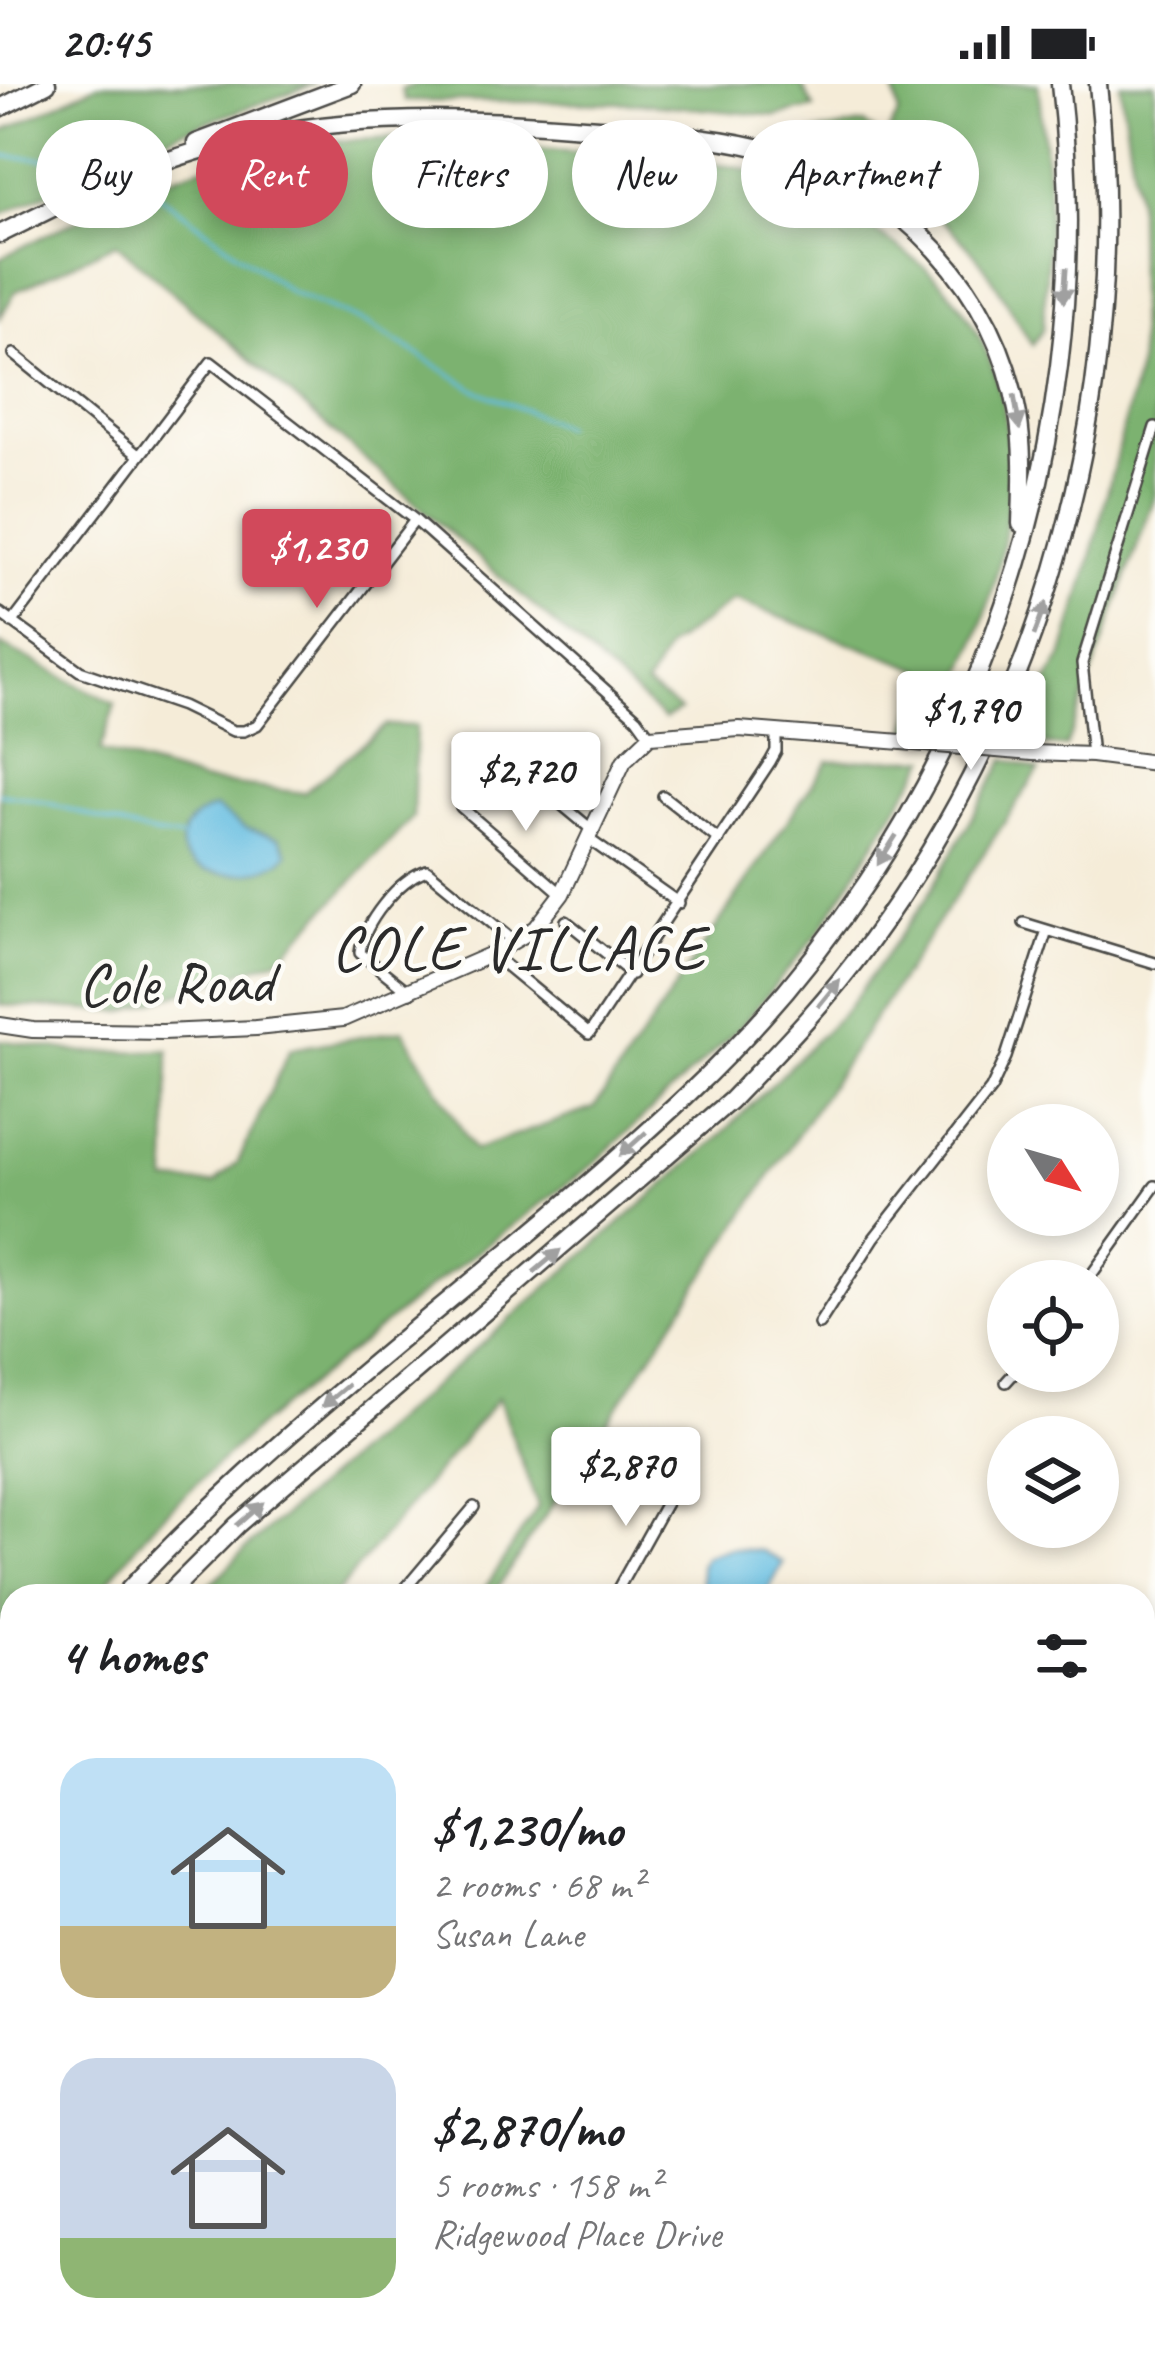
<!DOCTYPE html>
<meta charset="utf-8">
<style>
body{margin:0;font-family:Caveat,sans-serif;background:#f6f6f6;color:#202124;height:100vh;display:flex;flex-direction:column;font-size:45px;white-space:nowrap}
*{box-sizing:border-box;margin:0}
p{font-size:39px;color:#757577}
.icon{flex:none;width:66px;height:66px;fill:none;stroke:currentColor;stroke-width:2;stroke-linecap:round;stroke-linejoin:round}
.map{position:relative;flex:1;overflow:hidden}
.panel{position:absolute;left:0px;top:1500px;width:1155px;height:771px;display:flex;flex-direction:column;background:#fff;border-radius:36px 36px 0 0;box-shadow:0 6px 18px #0003}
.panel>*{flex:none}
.banner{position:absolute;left:36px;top:36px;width:1083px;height:108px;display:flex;gap:24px}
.needle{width:78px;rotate:127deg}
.fabs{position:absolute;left:987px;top:1020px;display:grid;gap:24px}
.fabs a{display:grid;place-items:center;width:132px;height:132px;border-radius:50%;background:#fff;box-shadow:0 6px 18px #0003;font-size:60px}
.price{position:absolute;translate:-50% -102px;padding:0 27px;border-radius:12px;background:#fff;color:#222;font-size:39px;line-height:78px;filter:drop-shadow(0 3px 6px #0008)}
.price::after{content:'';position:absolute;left:50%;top:72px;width:36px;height:27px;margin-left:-18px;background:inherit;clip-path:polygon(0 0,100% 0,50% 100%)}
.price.selected{background:#d1495b;color:#fff}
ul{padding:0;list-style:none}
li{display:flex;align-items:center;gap:36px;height:300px;padding:0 60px}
li span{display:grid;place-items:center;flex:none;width:336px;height:240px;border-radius:36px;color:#555}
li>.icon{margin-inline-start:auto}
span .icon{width:144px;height:144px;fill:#fffc;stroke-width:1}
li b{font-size:51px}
h2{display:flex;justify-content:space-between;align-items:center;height:144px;padding:0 60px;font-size:51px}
.pill{padding:0 42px;border-radius:54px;background:#fff;box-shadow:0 6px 18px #0003;font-size:42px;line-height:108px}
.pill.selected{background:#d1495b;color:#fff}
.status{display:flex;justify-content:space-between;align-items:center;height:84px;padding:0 60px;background:#fff;direction:ltr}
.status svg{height:33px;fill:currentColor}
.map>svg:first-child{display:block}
.green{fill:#9ad082;stroke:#627e56;stroke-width:3}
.forest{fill:#7bb270;stroke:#536e4e;stroke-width:3}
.water{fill:#62bce0;stroke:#467486;stroke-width:3}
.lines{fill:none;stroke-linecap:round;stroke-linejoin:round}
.stream{stroke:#62bce0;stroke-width:3}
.street-casing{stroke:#494845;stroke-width:14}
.secondary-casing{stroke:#494845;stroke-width:18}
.highway-casing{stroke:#494845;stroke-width:21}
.street{stroke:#fff;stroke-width:9}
.secondary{stroke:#fff;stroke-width:14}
.highway{stroke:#fff;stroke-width:16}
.secondary-bridge-casing{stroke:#494845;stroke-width:18;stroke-linecap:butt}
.secondary-bridge{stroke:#fff;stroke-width:14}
.oneway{fill:#a0a0a0}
.labels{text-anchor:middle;stroke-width:9;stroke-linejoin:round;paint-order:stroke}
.street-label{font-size:60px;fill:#2b2b2b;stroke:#fdfcf7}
.neighbourhood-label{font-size:63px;letter-spacing:3px;fill:#2b2b2b;stroke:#fdfcf7}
</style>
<div class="status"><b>20:45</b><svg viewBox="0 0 49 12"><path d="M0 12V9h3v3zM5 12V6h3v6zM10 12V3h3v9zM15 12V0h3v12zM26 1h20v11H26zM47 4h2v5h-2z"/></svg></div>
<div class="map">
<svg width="1155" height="2269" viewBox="0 0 1155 2269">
<rect width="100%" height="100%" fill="#fdfcf7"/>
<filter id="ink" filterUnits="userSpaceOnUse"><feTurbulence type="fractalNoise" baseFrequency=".00833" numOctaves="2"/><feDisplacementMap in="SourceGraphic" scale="24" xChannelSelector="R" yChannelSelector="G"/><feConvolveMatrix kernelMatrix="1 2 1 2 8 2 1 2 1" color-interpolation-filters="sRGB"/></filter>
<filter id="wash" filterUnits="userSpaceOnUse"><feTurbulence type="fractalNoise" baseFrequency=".004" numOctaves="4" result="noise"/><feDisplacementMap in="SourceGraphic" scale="48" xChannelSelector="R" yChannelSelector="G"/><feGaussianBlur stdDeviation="2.7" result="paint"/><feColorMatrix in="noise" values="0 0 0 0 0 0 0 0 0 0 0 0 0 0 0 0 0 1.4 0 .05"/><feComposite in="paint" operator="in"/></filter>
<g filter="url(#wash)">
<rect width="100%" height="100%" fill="#f5ecd8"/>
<!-- green -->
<path class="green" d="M1143,1927l12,22v320h-218l-13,-10h219z"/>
<!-- forest -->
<path class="forest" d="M98,0h217l-133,47 -182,84v-82z
M420,0h381l13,24 -38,8 -139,-13 -232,-2 -4,-12z
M893,0h145l10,99v66l-5,81 -11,15c-18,-29 -34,-62 -55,-88 -45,-55 -105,-88 -165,-124l52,-9 21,15 14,-26z
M1120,0h35v412l-89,251 -56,-6 52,-83 27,-92 50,-202 -2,-165z
M415,53c54,6 108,11 163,15 67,4 133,6 198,25 36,10 72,35 103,57 26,18 56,38 76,64 96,127 49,303 -18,430l-29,2 14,-60 -188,-70 -66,47 -22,39 34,24 -16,9 -548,-476 -101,49 -15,26v-60c91,-45 192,-100 294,-113 40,-6 81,-5 121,-8z
M0,560l115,60 -15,47 101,30 103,12 82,-68 30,1 -3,91 -134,142 -154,53 -125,-7z
M928,674l-111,177 -76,91 -150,140 -158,119 -176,142 -105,99 -55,70h-85v124l-12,20v-700l86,13 83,-3 -2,132 47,2 24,-22 52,-113 113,-19 71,120 120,-42 234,-347z
M1005,675l34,11 -547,826h-12l58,-89 -40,-109 -164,198h-134l43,-45 472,-410 133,-133 77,-107z
M12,1773v164l-12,16v-158z"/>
<!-- water -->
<path class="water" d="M215,724l29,20 35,10 9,15c-19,29 -115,31 -106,-15 4,-17 17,-25 33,-30z
M730,1464l33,3 20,12 -18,33h-62l-3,-30 4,-9z"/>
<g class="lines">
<!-- stream -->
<path class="stream" d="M0,72l79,5 41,10
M140,97l151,111 77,32 108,66 89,37
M0,710c63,6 119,39 182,44"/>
</g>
</g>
<g filter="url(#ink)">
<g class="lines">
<!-- street casing -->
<g class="street-casing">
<path id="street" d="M14,270l123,100
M0,529l80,58 102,35 51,25h11l13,-6 158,-205
M12,539l199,-261 204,158 222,198 13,18
M1092,671l-10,-92 73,-236
M481,677l21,-6 89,74
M663,712l56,44
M461,723l101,87
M587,754l92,65
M566,837l66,53
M1024,839l131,40
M492,870l97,80 181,-272 6,-11v-19
M410,909l-50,-40c3,-29 38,-74 67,-83l87,71
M1087,1197l68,-95
M819,1240l55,-86 117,-149 15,-32 41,-127
M1006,1298l10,-11
M399,1512l75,-89
M614,1512l62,-111
M0,2068l12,-22
M0,2118l12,7
M137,2259l1,10
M515,2259l15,10
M793,2259l15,10"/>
</g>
<!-- secondary casing -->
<g class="secondary-casing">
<path id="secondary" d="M1032,669l60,2 63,8
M0,941l33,5 130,2 93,-4 87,-9 149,-65 44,-26 26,-34 62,-133 26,-25 89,-7 175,14"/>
</g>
<!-- highway casing -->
<g class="highway-casing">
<path id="highway" d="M0,24l47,-24
M196,59l156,-59
M88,106c45,-17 91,-35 138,-47 121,-31 248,-25 372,-15 60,5 123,8 181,25 122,36 217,135 239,262 6,36 4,72 3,109
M0,150l95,-47
M123,1512c170,-185 380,-328 563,-500 277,-260 418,-633 374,-1012
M166,1512l71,-71 493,-424c48,-50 97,-100 138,-157 182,-249 263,-554 230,-860
M0,1683l12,-21
M0,1748l12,-21"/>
</g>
<!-- street -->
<use href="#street" class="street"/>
<!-- secondary -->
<use href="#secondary" class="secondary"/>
<!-- highway -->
<use href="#highway" class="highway"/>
<!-- secondary-bridge casing -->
<g class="secondary-bridge-casing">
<path id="secondary-bridge" d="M914,659l118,10"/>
</g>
<!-- secondary-bridge -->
<use href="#secondary-bridge" class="secondary-bridge"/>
</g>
<!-- one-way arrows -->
<defs><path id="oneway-solid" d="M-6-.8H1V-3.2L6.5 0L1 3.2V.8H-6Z" transform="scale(3)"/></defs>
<g class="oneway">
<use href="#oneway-solid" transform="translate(1065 201) rotate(94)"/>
<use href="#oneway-solid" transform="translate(1017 328) rotate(80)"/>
<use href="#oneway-solid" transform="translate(1040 535) rotate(-70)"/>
<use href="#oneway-solid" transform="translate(887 766) rotate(122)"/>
<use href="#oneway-solid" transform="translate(829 909) rotate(-51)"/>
<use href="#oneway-solid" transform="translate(633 1060) rotate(138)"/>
<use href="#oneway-solid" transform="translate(547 1177) rotate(-40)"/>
<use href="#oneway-solid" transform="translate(335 1312) rotate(140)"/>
<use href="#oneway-solid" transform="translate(250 1430) rotate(-41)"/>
</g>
</g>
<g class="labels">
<!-- street labels -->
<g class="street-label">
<text transform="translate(176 898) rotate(-1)" y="21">Cole Road</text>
</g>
<!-- neighbourhood labels -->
<g class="neighbourhood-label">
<text x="519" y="885">COLE VILLAGE</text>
</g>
</g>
</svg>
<div class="fabs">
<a><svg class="needle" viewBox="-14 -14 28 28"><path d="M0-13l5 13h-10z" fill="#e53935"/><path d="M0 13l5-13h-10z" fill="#757577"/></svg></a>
<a><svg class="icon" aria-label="locate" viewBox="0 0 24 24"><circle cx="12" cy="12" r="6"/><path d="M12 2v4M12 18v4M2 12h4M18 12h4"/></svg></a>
<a><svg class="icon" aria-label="layers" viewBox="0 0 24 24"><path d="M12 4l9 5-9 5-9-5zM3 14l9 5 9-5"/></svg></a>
</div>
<b class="price selected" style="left:317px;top:527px">$1,230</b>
<b class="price" style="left:971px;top:689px">$1,790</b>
<b class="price" style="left:526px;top:750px">$2,720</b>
<b class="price" style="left:626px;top:1445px">$2,870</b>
<div class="banner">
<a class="pill">Buy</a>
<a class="pill selected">Rent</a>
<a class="pill">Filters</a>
<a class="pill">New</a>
<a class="pill">Apartment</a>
</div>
<section class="panel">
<h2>4 homes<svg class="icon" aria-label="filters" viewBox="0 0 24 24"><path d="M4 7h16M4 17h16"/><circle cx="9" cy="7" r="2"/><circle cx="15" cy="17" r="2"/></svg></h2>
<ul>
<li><span style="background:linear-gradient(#bfe0f5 70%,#c2b280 0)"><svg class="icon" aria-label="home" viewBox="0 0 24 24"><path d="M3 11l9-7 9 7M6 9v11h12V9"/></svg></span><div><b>$1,230/mo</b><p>2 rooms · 68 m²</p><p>Susan Lane</p></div></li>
<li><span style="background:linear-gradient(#c9d6e8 75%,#8fb573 0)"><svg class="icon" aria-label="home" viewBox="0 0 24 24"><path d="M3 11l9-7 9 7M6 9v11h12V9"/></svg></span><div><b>$2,870/mo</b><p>5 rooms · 158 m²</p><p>Ridgewood Place Drive</p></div></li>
</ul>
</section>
</div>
